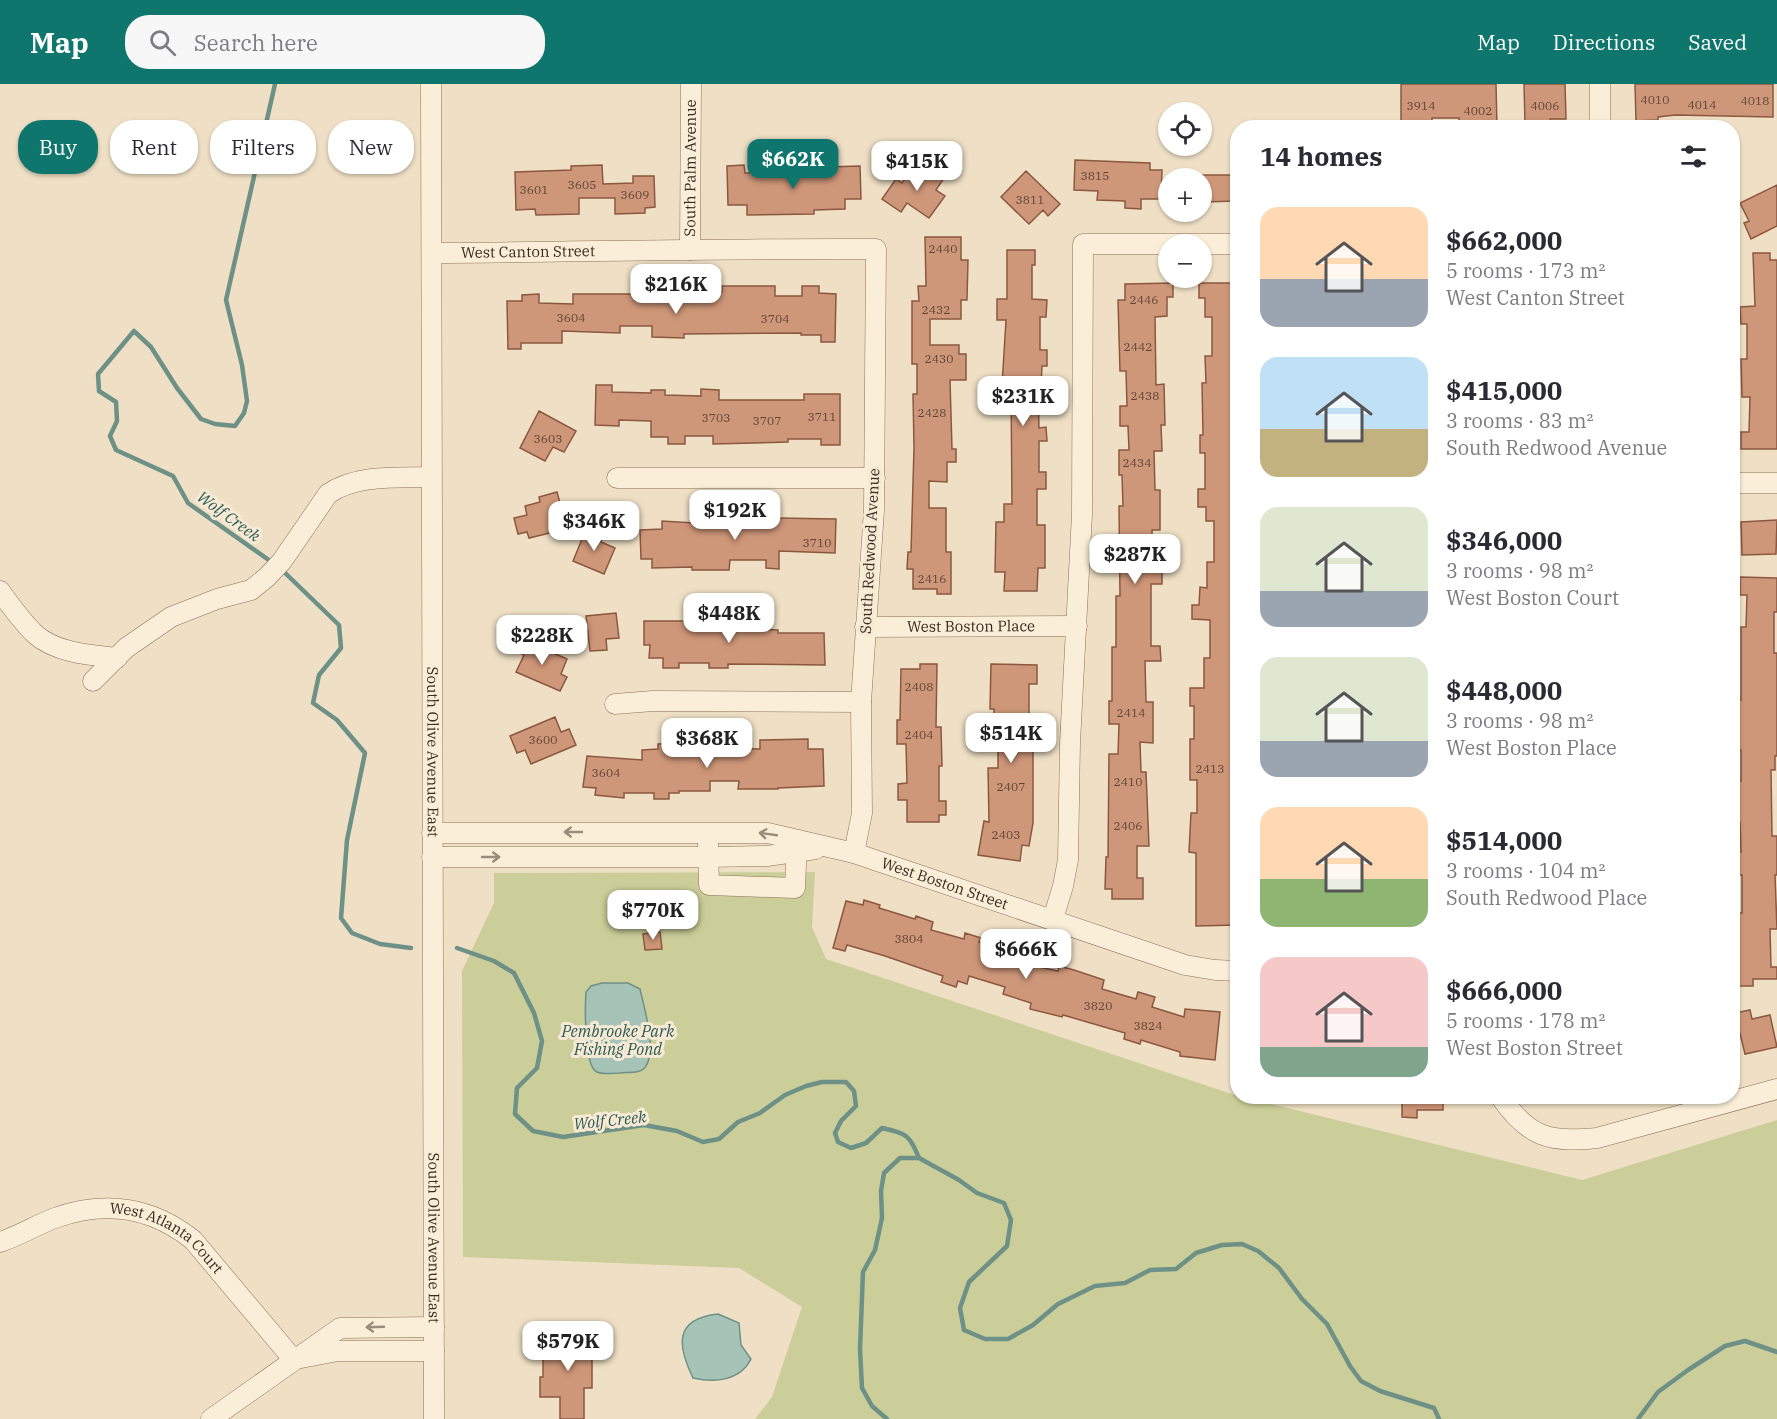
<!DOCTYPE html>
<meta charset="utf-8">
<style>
body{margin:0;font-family:"IBM Plex Serif",serif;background:#f7f7f7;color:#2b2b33;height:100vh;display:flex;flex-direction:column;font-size:22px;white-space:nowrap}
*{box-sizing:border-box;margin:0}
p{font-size:20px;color:#7c7c81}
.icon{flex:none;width:33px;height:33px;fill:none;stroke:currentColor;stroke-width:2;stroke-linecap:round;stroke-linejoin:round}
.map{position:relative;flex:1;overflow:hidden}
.panel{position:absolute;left:1230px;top:36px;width:510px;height:984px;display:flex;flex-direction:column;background:#fff;border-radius:24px;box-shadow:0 2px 4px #0004}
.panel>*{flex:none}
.banner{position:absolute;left:18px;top:36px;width:570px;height:54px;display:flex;gap:12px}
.controls{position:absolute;left:1158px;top:18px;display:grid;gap:12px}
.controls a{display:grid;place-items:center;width:54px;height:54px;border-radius:50%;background:#fff;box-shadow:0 2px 4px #0004;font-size:30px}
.price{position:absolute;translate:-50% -51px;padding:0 14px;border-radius:12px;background:#fff;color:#222;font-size:20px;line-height:39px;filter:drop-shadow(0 2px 3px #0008)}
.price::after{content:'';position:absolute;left:50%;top:36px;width:18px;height:14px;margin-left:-9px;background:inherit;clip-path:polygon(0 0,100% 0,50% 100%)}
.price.selected{background:#0f766e;color:#fff}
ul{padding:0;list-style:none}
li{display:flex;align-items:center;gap:18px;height:150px;padding:0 30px}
li span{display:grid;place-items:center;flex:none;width:168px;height:120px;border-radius:18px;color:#555}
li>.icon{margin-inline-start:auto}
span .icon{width:72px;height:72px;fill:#fffc;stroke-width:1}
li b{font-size:26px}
h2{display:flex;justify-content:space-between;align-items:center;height:72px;padding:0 30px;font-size:26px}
.pill{padding:0 21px;border-radius:24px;background:#fff;box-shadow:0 2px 4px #0004;font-size:21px;line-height:54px}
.pill.selected{background:#0f766e;color:#fff}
header{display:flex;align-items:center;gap:36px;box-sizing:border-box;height:84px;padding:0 30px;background:#0f766e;color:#fff}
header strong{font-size:28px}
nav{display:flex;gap:33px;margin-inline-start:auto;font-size:21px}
.search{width:420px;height:54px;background:#f7f7f7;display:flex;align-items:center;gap:15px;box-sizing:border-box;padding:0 21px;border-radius:24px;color:#7c7c81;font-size:22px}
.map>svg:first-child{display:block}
.green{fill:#cbce98}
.water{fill:#a6c3b8;stroke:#6d9186;stroke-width:1.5}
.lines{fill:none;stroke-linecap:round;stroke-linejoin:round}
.stream{stroke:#6d9186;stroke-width:4.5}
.building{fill:#cf9779;stroke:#8b583f;stroke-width:1.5}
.minor-casing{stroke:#8b715a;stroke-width:21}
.minor{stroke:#faeed8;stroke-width:20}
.oneway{stroke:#9a8c7b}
.labels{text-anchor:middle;stroke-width:6;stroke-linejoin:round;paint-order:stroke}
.number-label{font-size:12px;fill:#604535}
.street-label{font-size:15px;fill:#3b2a1e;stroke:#f7ead4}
.water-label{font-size:16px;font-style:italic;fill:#2d5b55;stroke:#f7ead4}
</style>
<header>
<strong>Map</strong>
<div class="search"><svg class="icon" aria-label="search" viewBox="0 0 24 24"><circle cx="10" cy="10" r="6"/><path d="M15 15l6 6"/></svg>Search here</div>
<nav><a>Map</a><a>Directions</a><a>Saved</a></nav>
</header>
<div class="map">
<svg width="1777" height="1335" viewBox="0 0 1777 1335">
<rect width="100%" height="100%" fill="#efe0c5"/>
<!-- green -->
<path class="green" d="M815,788l-3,55 14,32 412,137 344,84 195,-60v299h-1022l17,-22 30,-90 -63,-39 -276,-11 -1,-286 32,-68v-30z"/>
<!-- water -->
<path class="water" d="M602,899h26l12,6c4,19 17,60 6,77 -4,8 -18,6 -26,7 -7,0 -16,2 -23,-1 -13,-5 -12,-66 -11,-80l5,-6z
M718,1230l21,9 2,22 10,14c-11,22 -36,24 -58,19 -16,-33 -19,-59 25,-64z"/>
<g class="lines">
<!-- stream -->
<path class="stream" d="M273,479l-85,-60 -15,-27 -57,-26 -6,-14 7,-15 -1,-19 -17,-11 -1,-17 36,-43 17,16 26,41 24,31 14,5 20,2 9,-13 3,-12 -5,-36 -16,-65 49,-216
M282,486l57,55 2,23 -22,27 -6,28 24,17 28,33 -18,87 -6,78 11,15 28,11 31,4
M457,864l37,13 20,12 20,40 8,28 -5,27 -20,20 -2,26 18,17 30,6 81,-12 33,6 26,11 16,-3 19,-17 22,-9 25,-18 21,-9 16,-4h24l8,9 2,15 -15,15 -6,12 3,9 13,6 15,-5 16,-15c24,5 28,7 37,30
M887,1335l-15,-13 -10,-18 -2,-39 3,-77 12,-22 7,-32 -1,-27 3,-18 16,-15h19l40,22 18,13 27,10 7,17 -4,26 -38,36 -9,26 4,22 21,9h23l25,-14 25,-21 37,-18 30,-3 25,-13 26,-1 20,-16 26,-8 20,-1 16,7 21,17 23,31 25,25 23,42 11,15 19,10 54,17 5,11
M1638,1335l20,-27 30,-22 37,-24 20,-5 32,11"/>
</g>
<!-- building -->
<path class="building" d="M1401,0h95l1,43h-38v-9h-27v8l-31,-1z
M1524,0h41l1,35h-16v4h-25z
M1635,0h138v33l-98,-2 -17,2v3l-22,1z
M1075,76l75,3v7h12l-1,29h-20v10l-16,-1v-7l-28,-1 1,-9 -24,-1z
M602,81l1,19 30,-1v-7h21l1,31 -10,1v5l-30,1v-16h-36v16l-43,1 -1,-6 -19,1 -1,-38 56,-2v-4z
M744,81l1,8 83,-1 -1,-5 33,-1 1,33h-16v10l-31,1v4l-67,1v-10h-19l-1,-39z
M928,83l16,11 -8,12 9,6 -16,22 -22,-15 -6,9 -19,-13 14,-20 6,4 9,-13 10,7z
M1026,87l34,33 -12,12 -5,-6 -14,14 -28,-27z
M1202,91h36v26l-36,1z
M1777,101v41l-26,13 -7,-16 5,-2 -9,-18z
M925,153h36v23h7l-1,40h-6v19h-31v26h29v9h7v26h-16l2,69h4v13h-9v20l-18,-1v27h17v44h5v42h-14v-5h-24v-20h-6l1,-17h3l3,-104 -1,-54h4v-30h-5v-63h7l-1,-15h8z
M1007,166h28v15h-3v34l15,1 -1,17h-6v33h7v16h-5l-1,20h-3l1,42 7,-1 1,14h-8v31h7v17h-9v36h8v43h-7l-1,23h-33l1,-19h-10l1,-50h8v-18h8l-1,-118h-9l4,-66h-9v-21h10z
M1753,169h17v7h7v189h-36v-17h8l1,-35h-8l-1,-38h6v-35h-6l-1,-17 15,-1z
M1173,199v14h-6v19l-12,1 1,68 8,-1 1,41h-4l1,26h-8l1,39h5v40h-8l1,40h9v14h-11v62h9l1,15h-16l1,41h7v41l-13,-1 1,30h5l3,74h-12v32h6v21h-31v-10h-7l1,-32h2l1,-103h9l1,-30h-10v-23h3v-54h4v-51h4l-1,-90h4l-1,-31h-3v-25h10l-1,-24h-8v-20h7l-1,-35h-6l-2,-71h7v-16z
M1199,199h39v389h-2l2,87h-7v27h7v139l-42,1v-73l-7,-1 2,-39h6v-33h-7v-41h4v-33h-4v-18h14v-30h6v-38l-18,-1v-14h7l1,-18 7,1v-26h7v-41h-8v-14h-8v-18h7v-36h-5v-18h3l-1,-52h4l-1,-27h7v-39h-7v-19h-6z
M722,202h53v10h27v-10h17v7l17,1 -1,48h-14v-7h-20v-2l-117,1v4l-32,-1v-11h-32v7l-58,-2v12h-41v6h-13l-1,-48h15v-6l17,-1v9l34,1v-10h62v6h33v-9l54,1z
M596,301h16v7l39,1v-3h14v5l36,1v-7l18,1v10h85v-6h36v51h-19v-6h-33v3l-75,2v-8h-28v8h-17v-7h-17v-16l-32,-1v6l-24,-1z
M539,327l37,20 -12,21 -11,-5 -8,14 -25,-13z
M557,408l6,22 -5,1 4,15 -33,8 -2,-6 -9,2 -4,-16 13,-3 -2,-9 15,-4 -1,-5z
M712,433l124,2 -1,34 -56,-2v18l-13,-1v-8h-36l-1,10h-37v-3l-40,1v-9h-11l-1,-29 22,-1v-8l50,3z
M1777,436l-1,34 -34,1 -1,-33z
M587,443l17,7 -3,8 14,6 -11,26 -31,-13z
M1740,493l37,1v34h-3v41h3v103h-2v14h-4l1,66h5v39h-2l2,54h-7l1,38h6v12h-24v7h-18v-73h7v-38h-7v-23h6l-1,-30h-3v-41h4v-31h-5v-50h5v-73h5l1,-32h-7z
M616,529l3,25 -13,1 1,11 -17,1 -4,-35z
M692,530h17v5l46,2v8l23,1v3h46l1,32 -97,-1v4h-19v-5h-30v5h-16v-10h-14l1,-13h-6v-24h48z
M523,556l44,19 -6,15 6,3 -7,14 -44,-19 8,-17 -6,-3z
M920,580h17l-1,63h5l1,39h-3v35h7v14h-7v7h-32v-22h-9v-16l9,-1 -1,-39h-9v-24h3l1,-51h19z
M991,580l46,1v19h-8v35h4v104l-4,23 -7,-1 -2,16 -42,-6 6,-34 5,1 -1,-54h10v-38h-4v-21h-4z
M555,633l6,15 8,-3 7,16 -45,19 -6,-14 -8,3 -7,-17z
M707,655l1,9 52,1v-9l48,-1v10h15l1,37 -46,2v1h-40l1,-8h-29v10h-31v2h-10v6h-15v-6h-30v5l-29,-3 1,-7 -13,-1 4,-31 55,4v-10l16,-1v-5l33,-1v-3z
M864,816l16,5 -1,3 36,11 1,-3 17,6 -2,8 33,9 1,-6 16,5 -2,4 48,14 -3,8 34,7 1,-5 15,4 30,10 -2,9 34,10 2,-7 17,5 -3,10 32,10 1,-8 35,3 -5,48 -35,-4v-4l-39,-12 -1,4 -16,-5 1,-6 -62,-18 -1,2 -32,-8 1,-6 -28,-9 2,-7 -36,-11 -2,8 -9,-3 -2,6 -15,-5 2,-6 -58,-20 -38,-11 -2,6 -12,-3 13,-47 17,4z
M660,848l2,17 -17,1 -2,-16z
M1750,926l2,9 18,-4 7,32 -32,7 -10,-41z
M1402,1012h41v14h-26v8l-15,-1z
M554,1248h38v56h-8v31h-24v-22h-20v-20h3v-31h11z"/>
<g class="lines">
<!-- minor casing -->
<g class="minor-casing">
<g id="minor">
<path id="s1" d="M431,0l3,1335"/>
<path d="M1600,0v44"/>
<path id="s2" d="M690,166l1,-166"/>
<path id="s3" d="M432,169c148,-1 296,-5 444,-4l-2,261 -13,192 1,111 -8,40"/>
<path d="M617,394h258"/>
<path d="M1732,399h45"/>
<path d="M0,507c11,15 22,31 36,44 21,18 54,20 81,23"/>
<path id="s4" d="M865,543l212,-1"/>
<path d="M93,597l33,-33 45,-31 46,-18 34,-9 16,-13 15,-16 46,-67c29,-20 69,-16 103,-17"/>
<path d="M615,620l38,-3 208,1"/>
<path id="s5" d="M432,749h336l86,20 331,112 30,5 23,1"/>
<path d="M708,760l1,41 86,3 2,-48"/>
<path d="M432,773h276l59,-1 49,-7"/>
<path d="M1053,835l10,-33 5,-26 2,-117 12,-229 1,-270h155"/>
<path d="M1500,1012c28,41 49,47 97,42l180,-49"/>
<path id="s6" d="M0,1158c19,-6 36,-17 55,-24 50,-18 97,-11 138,22l100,119"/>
<path d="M301,1274l37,-7h96"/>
<path d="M211,1335l129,-91 94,-1"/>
</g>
</g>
<!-- minor -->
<use href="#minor" class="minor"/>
</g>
<!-- one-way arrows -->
<defs><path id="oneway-shaft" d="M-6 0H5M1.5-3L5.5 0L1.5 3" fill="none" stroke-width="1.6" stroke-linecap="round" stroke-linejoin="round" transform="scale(1.5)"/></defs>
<g class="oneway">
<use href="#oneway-shaft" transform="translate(573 748) rotate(180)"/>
<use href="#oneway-shaft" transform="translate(768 750) rotate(-172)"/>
<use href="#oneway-shaft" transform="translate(491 773)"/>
<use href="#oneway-shaft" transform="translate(375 1243) rotate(178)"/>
</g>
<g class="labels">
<!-- number labels -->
<g class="number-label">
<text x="1655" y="20">4010</text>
<text x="1755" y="21">4018</text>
<text x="1702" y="25">4014</text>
<text x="1421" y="26">3914</text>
<text x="1545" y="26">4006</text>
<text x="1478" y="31">4002</text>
<text x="1095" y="96">3815</text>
<text x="582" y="105">3605</text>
<text x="534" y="110">3601</text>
<text x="635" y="115">3609</text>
<text x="1030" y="120">3811</text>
<text x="943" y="169">2440</text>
<text x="1144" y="220">2446</text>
<text x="936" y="230">2432</text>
<text x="571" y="238">3604</text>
<text x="775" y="239">3704</text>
<text x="1138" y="267">2442</text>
<text x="939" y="279">2430</text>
<text x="1145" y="316">2438</text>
<text x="932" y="333">2428</text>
<text x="822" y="337">3711</text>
<text x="716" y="338">3703</text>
<text x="767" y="341">3707</text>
<text x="548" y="359">3603</text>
<text x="1137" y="383">2434</text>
<text x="817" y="463">3710</text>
<text x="932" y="499">2416</text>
<text x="919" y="607">2408</text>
<text x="1131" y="633">2414</text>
<text x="919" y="655">2404</text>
<text x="543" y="660">3600</text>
<text x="1210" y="689">2413</text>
<text x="606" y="693">3604</text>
<text x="1128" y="702">2410</text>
<text x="1011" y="707">2407</text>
<text x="1128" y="746">2406</text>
<text x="1006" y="755">2403</text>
<text x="909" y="859">3804</text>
<text x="1098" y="926">3820</text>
<text x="1148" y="946">3824</text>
</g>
<!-- street labels -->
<g class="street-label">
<text dy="5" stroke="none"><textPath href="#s2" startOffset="82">South Palm Avenue</textPath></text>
<text dy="5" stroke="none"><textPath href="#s3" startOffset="96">West Canton Street</textPath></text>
<text transform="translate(870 467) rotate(-87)" y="5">South Redwood Avenue</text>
<text dy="5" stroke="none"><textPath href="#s4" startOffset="106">West Boston Place</textPath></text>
<text dy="5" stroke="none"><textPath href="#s1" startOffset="668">South Olive Avenue East</textPath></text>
<text dy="5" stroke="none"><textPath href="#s5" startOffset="520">West Boston Street</textPath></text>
<text dy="5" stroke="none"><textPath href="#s1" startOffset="1154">South Olive Avenue East</textPath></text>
<text dy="5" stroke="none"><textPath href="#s6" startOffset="182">West Atlanta Court</textPath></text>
</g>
<!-- water labels -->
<g class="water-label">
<text transform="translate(229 432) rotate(36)" y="6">Wolf Creek</text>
<text x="618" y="953">Pembrooke Park<tspan x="618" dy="18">Fishing Pond</tspan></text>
<text transform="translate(610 1036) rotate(-6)" y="6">Wolf Creek</text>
</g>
</g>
</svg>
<div class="controls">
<a><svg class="icon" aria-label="locate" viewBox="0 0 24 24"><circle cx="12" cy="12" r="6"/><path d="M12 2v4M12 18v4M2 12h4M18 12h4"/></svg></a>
<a>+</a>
<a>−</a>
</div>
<b class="price selected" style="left:793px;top:106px">$662K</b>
<b class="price" style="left:917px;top:108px">$415K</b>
<b class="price" style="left:676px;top:231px">$216K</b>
<b class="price" style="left:1023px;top:343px">$231K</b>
<b class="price" style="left:735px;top:457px">$192K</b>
<b class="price" style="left:594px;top:468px">$346K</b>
<b class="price" style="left:1135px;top:501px">$287K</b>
<b class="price" style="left:729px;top:560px">$448K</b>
<b class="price" style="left:542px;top:582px">$228K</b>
<b class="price" style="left:1011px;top:680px">$514K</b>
<b class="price" style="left:707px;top:685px">$368K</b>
<b class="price" style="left:653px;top:857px">$770K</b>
<b class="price" style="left:1026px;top:896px">$666K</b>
<b class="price" style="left:568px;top:1288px">$579K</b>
<div class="banner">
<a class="pill selected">Buy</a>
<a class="pill">Rent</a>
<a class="pill">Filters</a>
<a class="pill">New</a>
</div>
<section class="panel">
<h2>14 homes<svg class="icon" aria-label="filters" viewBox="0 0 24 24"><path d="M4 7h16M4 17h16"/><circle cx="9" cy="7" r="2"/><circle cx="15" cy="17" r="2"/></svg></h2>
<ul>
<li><span style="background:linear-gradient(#ffd9b3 60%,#9aa5b1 0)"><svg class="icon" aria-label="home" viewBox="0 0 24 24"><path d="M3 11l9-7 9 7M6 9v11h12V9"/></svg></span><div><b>$662,000</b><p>5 rooms · 173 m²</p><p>West Canton Street</p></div></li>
<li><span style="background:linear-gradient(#bfe0f5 60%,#c2b280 0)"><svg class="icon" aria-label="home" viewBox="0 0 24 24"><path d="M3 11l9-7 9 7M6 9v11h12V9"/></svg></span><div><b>$415,000</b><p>3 rooms · 83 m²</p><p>South Redwood Avenue</p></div></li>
<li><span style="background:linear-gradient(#dfe7d0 70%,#9aa5b1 0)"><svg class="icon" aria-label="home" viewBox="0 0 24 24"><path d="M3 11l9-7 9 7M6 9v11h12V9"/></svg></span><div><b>$346,000</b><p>3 rooms · 98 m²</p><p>West Boston Court</p></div></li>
<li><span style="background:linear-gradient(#dfe7d0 70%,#9aa5b1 0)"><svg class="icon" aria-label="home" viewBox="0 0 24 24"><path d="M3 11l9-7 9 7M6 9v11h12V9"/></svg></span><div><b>$448,000</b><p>3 rooms · 98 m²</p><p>West Boston Place</p></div></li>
<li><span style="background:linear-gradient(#ffd9b3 60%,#8fb573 0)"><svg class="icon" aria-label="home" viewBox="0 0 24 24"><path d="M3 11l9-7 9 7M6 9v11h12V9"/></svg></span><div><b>$514,000</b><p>3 rooms · 104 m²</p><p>South Redwood Place</p></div></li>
<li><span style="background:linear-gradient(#f6c9c9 75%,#7fa58c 0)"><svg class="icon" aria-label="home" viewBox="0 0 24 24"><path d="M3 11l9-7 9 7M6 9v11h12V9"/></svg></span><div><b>$666,000</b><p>5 rooms · 178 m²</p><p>West Boston Street</p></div></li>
</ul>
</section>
</div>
